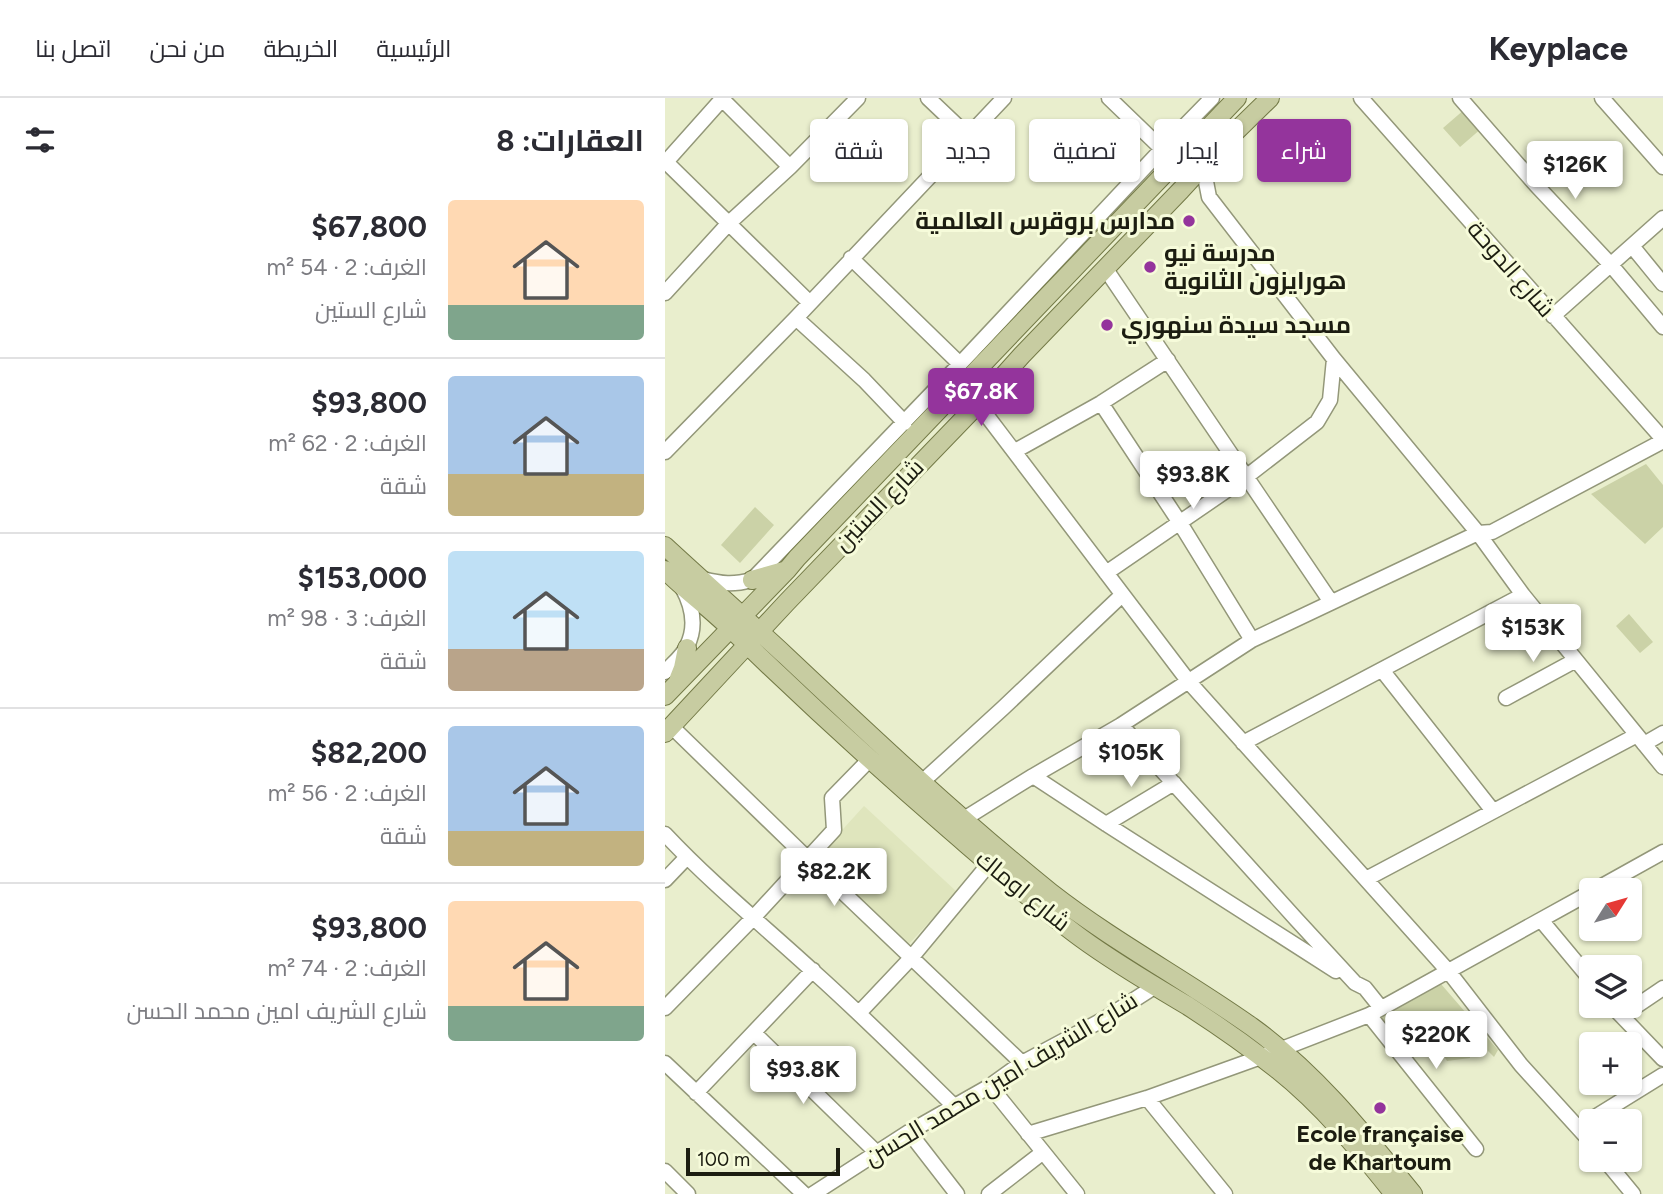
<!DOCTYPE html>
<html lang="ar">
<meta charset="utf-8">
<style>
body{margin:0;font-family:Figtree,Cairo,sans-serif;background:#f2f2f3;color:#2b2b33;direction:rtl;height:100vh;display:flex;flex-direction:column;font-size:26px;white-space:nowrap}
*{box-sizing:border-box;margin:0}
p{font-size:23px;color:#7c7c81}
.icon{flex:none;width:38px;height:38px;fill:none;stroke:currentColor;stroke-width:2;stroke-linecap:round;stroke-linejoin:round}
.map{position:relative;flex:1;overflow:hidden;direction:ltr}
.drawer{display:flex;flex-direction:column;background:#fff;width:665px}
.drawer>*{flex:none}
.banner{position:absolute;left:21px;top:21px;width:665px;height:63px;direction:rtl;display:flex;gap:14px}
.needle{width:46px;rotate:53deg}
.fabs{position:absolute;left:914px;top:780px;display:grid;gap:14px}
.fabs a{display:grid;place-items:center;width:63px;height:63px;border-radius:7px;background:#fff;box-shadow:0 2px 5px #0004;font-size:35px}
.scale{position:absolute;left:21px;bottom:18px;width:154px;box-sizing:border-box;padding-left:7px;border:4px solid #1c1d11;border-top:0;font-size:19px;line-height:24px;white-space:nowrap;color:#1c1d11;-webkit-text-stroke:5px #f6fbda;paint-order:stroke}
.price{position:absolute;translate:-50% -60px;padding:0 16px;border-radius:7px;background:#fff;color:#222;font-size:23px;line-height:46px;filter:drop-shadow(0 2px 4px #0008)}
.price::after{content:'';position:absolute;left:50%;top:42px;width:21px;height:16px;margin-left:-10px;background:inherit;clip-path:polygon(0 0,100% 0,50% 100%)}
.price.selected{background:#94349c;color:#fff}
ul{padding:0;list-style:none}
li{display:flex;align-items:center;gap:21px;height:175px;padding:0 21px}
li+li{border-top:2px solid #e1e1e2}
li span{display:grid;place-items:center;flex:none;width:196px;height:140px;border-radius:7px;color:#555}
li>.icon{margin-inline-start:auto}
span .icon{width:84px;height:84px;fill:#fffc;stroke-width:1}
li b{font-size:30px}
h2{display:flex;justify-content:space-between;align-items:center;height:84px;padding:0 21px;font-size:30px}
.chip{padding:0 24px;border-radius:7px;background:#fff;box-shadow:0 2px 5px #0004;font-size:24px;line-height:63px}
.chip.selected{background:#94349c;color:#fff}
header{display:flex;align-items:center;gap:42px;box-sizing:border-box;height:98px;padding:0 35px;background:#fff;border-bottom:2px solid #e1e1e2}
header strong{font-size:33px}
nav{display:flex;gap:38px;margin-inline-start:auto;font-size:24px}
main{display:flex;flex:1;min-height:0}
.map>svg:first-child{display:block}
.built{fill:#dfe5bd}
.green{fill:#cbd2a7}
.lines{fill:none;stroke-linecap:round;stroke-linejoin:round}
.minor-casing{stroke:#939779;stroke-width:17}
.major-casing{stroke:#737946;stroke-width:20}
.minor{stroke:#fff;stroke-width:14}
.major{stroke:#c7cca1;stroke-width:18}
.poi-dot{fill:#94349c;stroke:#f6fbda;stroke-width:2.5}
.labels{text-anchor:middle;stroke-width:6;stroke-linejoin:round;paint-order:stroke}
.poi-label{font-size:24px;font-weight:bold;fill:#1c1d11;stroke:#f6fbda;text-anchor:start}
.street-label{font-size:24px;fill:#1c1d11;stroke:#f6fbda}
</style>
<header>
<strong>Keyplace</strong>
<nav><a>الرئيسية</a><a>الخريطة</a><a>من نحن</a><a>اتصل بنا</a></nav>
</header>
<main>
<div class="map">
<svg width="998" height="1096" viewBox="0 0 998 1096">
<rect width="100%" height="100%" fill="#e9eecd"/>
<!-- built -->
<path class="built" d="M199,708l93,86 -50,54 -93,-85z"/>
<!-- green -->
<path class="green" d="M800,11l17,19 -22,19 -17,-19z
M981,366l17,21v42l-18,17 -54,-50z
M90,409l19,18 -34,38 -19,-18z
M964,516l24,28 -13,11 -24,-27z
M776,886l57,66 -4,7 -16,-16 -9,-2 1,19 -23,3c-11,-20 -27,-31 -49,-18l-22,-27z"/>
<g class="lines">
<!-- minor casing -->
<g class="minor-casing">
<path id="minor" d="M56,0l69,69
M263,0l40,38
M444,0l53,51
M696,0l302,341
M795,0l76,87 75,80 52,62
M937,0l61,69
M0,63l144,141
M0,65l58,-65
M538,68l6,31 125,162 144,174 45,62 140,172
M967,148l31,38
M186,160l109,106
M440,170l226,334
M0,195l63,-69 62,-57 68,-69
M888,218l110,-98
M131,220l68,62 41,43
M436,305l79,120 72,117
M313,306l211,278 260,290 72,93 70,77
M350,353l86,-48 67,-43
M0,354l131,-134 208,-220
M441,475l140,-96 71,-55 13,-22 4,-41
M38,481c19,5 30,6 49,1l208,-216 202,-215 50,-51
M717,572l111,141
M0,574c7,-8 18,-16 22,-26 10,-20 5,-41 -5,-59
M841,600l70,-38
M456,627l175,194 59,64 10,5 16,20
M6,628l137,133 214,204
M578,645l280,-148
M979,646l19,-11
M368,678l73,48 230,147
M257,684l81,-74 119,-113
M299,721l69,-43 88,-51 131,-85 226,-107 14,-1 171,-91
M441,726l68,-41
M0,736c47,50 100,93 150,139 48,43 94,89 140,134
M701,781l271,-144
M0,782l22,-23
M928,793l70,-39
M876,822l50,60
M948,908l1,2 18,1 31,-21
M0,910l88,-90 81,-88 -2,-32 37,-38
M949,910l49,51
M194,915l52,-55 78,-94
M704,917l107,134
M89,935l123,120
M0,965l139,131
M325,988l87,108
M31,995l117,-123
M482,1000l78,96
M914,1029l84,-52
M244,1034l48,62
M363,1036l119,-36 114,-41 108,-42 222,-123
M940,1062l28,34
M0,1073l23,23
M148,1096l96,-62 81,-46 32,-23 84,-45 48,-31
M324,1096l53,-41"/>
</g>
<!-- major casing -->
<g class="major-casing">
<path id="major" d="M0,448c40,37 81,73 121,110 86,81 172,162 264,236 64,50 136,88 202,135 64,46 112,107 161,167
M0,472c21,21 46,39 67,60 71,69 143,135 218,200 43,37 85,74 131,108 34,25 70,46 107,68 31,20 61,41 90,64 44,35 81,80 116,124
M87,482l32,-9
M14,580l4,-10 4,-20
M0,598l122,-126 10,-12 440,-460
M0,635l122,-131 191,-198 44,-49 159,-165 47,-51 42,-41"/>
</g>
<!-- minor -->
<use href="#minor" class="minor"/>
<!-- major -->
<use href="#major" class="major"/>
</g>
<!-- markers -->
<g class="poi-dot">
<circle cx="524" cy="123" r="7"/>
<circle cx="485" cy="169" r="7"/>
<circle cx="442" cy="227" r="7"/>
<circle cx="715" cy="1010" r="7"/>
</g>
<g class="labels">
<!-- poi labels -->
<g class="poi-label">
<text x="510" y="131" text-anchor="end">مدارس بروقرس العالمية</text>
<text x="499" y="163">مدرسة نيو<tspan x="499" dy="28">هورايزون الثانوية</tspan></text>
<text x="456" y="235">مسجد سيدة سنهوري</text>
<text x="715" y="1044" text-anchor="middle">Ecole française<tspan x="715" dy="28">de Khartoum</tspan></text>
</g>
<!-- street labels -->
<g class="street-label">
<text transform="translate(846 171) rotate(49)" y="8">شارع الدوحة</text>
<text transform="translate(214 407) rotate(-46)" y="8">شارع الستين</text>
<text transform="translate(358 793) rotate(39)" y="8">شارع اوماك</text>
<text transform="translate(336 981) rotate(-31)" y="8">شارع الشريف امين محمد الحسن</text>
</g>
</g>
</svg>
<div class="fabs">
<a><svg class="needle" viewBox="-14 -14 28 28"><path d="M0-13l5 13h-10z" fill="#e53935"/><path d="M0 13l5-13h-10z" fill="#7c7c81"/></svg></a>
<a><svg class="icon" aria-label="layers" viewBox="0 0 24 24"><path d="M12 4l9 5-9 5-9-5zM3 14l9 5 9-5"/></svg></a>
<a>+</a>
<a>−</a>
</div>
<div class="scale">100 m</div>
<b class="price" style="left:910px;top:103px">$126K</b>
<b class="price selected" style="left:316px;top:330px">$67.8K</b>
<b class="price" style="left:528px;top:413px">$93.8K</b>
<b class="price" style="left:868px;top:566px">$153K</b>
<b class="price" style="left:466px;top:691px">$105K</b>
<b class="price" style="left:169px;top:810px">$82.2K</b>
<b class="price" style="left:771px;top:973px">$220K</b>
<b class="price" style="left:138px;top:1008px">$93.8K</b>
<div class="banner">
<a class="chip selected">شراء</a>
<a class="chip">إيجار</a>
<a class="chip">تصفية</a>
<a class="chip">جديد</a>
<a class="chip">شقة</a>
</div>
</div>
<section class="drawer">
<h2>العقارات: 8<svg class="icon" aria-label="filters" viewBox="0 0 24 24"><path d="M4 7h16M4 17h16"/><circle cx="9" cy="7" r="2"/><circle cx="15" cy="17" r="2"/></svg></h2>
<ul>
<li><span style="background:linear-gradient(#ffd9b3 75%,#7fa58c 0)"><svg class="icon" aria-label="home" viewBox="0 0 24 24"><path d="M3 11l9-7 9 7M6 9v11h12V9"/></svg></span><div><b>$67,800</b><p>الغرف: 2 · 54 m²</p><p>شارع الستين</p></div></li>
<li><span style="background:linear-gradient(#a9c7e8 70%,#c2b280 0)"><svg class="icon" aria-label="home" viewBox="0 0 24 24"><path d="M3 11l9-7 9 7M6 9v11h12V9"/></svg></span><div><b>$93,800</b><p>الغرف: 2 · 62 m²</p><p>شقة</p></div></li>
<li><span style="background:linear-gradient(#bfe0f5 70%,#b9a48a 0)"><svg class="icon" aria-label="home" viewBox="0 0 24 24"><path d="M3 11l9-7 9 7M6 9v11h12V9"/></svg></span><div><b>$153,000</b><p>الغرف: 3 · 98 m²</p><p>شقة</p></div></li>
<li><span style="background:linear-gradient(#a9c7e8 75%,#c2b280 0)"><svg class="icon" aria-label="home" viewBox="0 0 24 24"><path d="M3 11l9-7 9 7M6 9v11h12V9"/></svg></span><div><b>$82,200</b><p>الغرف: 2 · 56 m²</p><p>شقة</p></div></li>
<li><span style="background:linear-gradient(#ffd9b3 75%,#7fa58c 0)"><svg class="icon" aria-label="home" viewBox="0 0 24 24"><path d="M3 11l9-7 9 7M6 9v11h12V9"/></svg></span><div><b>$93,800</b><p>الغرف: 2 · 74 m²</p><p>شارع الشريف امين محمد الحسن</p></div></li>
</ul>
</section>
</main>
